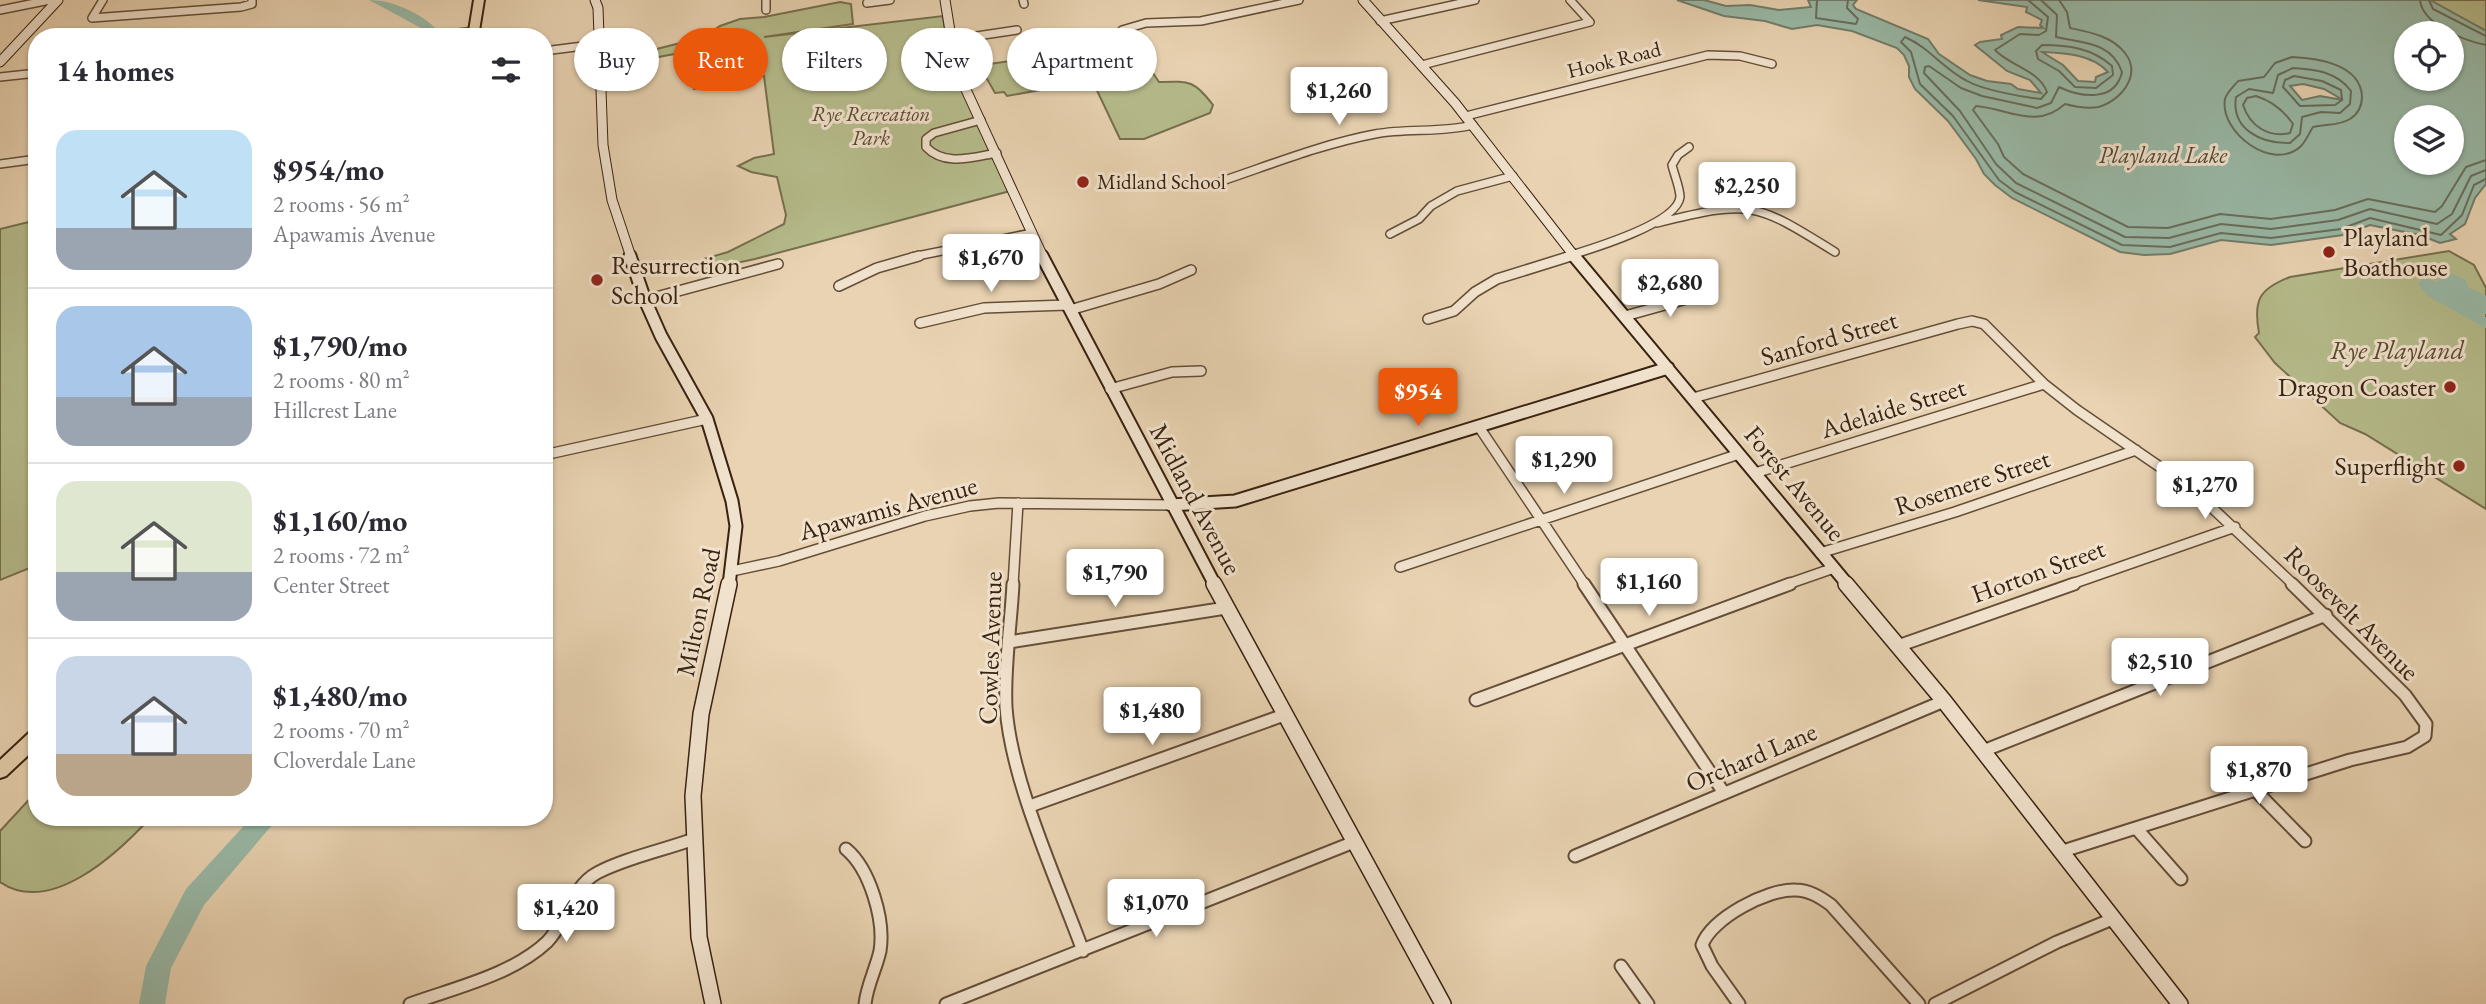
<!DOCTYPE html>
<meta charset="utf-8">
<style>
body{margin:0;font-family:"EB Garamond",serif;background:#f2f2f3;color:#2b2b33;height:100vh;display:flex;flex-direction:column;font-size:26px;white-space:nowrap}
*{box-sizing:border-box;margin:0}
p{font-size:23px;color:#7c7c81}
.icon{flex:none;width:38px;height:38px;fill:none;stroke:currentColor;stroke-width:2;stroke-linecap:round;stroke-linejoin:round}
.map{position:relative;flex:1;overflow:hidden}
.sheet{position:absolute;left:28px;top:28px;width:525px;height:798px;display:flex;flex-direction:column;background:#fff;border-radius:28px;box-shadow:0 2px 5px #0004}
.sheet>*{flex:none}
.guide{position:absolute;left:574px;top:28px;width:665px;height:63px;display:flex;gap:14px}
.controls{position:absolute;left:2394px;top:21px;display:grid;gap:14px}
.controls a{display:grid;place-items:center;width:70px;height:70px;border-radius:50%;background:#fff;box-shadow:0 2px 5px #0004;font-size:35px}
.price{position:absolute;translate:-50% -60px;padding:0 16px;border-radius:7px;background:#fff;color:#222;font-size:23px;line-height:46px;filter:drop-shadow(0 2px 4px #0008)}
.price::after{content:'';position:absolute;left:50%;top:42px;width:21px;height:16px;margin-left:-10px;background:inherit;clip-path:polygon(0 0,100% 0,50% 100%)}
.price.active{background:#ea580c;color:#fff}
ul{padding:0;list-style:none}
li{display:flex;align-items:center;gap:21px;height:175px;padding:0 28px}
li+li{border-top:2px solid #e1e1e2}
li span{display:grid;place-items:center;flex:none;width:196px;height:140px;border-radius:21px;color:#555}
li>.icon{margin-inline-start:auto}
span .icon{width:84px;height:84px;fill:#fffc;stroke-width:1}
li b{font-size:30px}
h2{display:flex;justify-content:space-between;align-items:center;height:84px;padding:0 28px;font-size:30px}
.pill{padding:0 24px;border-radius:32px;background:#fff;box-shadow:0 2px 5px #0004;font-size:24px;line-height:63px}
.pill.active{background:#ea580c;color:#fff}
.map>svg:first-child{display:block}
.green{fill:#b6bc8c;stroke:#776f4e;stroke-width:2}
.water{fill:#99b9a7;stroke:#727d6b;stroke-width:2;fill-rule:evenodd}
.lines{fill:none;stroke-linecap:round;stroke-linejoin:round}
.shore{stroke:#686e5c;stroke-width:2}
.canal{stroke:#99b9a7;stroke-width:10}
.river{fill:#99b9a7;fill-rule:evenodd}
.street-far2-casing{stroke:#644e38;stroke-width:10}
.street-far1-casing{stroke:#644e38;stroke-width:12}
.street-casing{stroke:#644e38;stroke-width:15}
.secondary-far2-casing{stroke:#382210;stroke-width:11}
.secondary-far1-casing{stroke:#382210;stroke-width:15}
.secondary-casing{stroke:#382210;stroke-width:18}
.primary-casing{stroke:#382210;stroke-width:4}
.street-far2{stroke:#f1e2cd;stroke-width:7}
.street-far1{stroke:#f1e2cd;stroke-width:9}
.street{stroke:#f1e2cd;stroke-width:11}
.secondary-far2{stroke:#f1e2cd;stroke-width:9}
.secondary-far1{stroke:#f1e2cd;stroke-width:11}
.secondary{stroke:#f1e2cd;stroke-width:15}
.primary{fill:#e9d3b2;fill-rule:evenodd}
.poi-dot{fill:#8f2418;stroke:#f1e2cd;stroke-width:2.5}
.labels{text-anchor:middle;stroke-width:6;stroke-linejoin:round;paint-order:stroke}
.far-street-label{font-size:21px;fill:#382210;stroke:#f1e2cd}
.far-park-label{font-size:21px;font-style:italic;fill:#58482f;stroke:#f1e2cd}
.far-poi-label{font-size:21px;fill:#382210;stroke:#f1e2cd;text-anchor:start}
.far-water-label{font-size:23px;font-style:italic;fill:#504836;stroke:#f1e2cd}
.poi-label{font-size:26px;fill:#382210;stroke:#f1e2cd;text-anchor:start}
.street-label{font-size:26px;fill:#382210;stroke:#f1e2cd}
.park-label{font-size:26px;font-style:italic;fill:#58482f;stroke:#f1e2cd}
</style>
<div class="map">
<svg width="2486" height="1004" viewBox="0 0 2486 1004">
<rect width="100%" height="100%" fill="#e9d3b2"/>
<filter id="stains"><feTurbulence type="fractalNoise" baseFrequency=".00286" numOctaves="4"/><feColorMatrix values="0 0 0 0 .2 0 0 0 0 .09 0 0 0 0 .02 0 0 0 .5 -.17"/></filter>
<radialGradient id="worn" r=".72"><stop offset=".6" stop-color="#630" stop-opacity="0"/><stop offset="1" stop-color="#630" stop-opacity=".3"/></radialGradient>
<!-- green -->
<path class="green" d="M2429,0h57v31z
M840,2l11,2 2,20 -89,13 179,-21 6,42 61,133 -255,68 -57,12 -1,-4 7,-8 24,-7 56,-28 2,-9 -9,-38 -26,-5 -13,-6 16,-8 20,-4 -10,-78 -70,13 -14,-36 -32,6 -11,-1 4,-5 63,-16 16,-11 20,-7 24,-2z
M1061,54l18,29 -72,13 -3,-4 -9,1 -13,-23 7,-6z
M1124,63h22l13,19c30,-1 35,-2 54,23l-3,8 -66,26h-24l-28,-59 4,-10z
M37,220v345l-37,15v-351z
M2449,251l25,14 12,23v221l-121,-75 -25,-11 -65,-60 -20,-26 4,-4c-6,-33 0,-44 31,-56z
M37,791v26h114c-32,35 -100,100 -151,65v-51z"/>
<!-- water -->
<path class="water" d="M1677,0h27l22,6 24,-1 29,5 32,-3 -3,-7h49l-4,5 3,4 72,30 11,15 31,21 17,6 24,3 7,5 23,4 -11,-13 -23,-9 -32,-26 5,-3 22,-3 -1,-4 17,-8 25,1 -3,-3 2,-5 -16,-8 1,-5 -49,-7h452l56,31v153l-11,14 -10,26 -15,10 6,5 -16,4 -20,-8 -50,-10 -27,10 -72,10 -50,-5 -51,14 -26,1 -24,-3 -108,-54 -17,-13 -11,-11 -8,-15 -28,-38 -33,-32 -6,-12v-11l-5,-11 -7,-7 -45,-17 -35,-6 -25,4 -27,-8 -41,-5zM2452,33v46h-46v-46zM2042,52c22,1 50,2 66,20l-12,5 -1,5 -17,-1 -15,-16zM2303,84l21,5 19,11 -23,-4 -18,4 -12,-14zM2452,117v46h-46v-46z"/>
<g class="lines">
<!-- shore -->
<path class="shore" d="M1817,0l-1,18 40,6 2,-5 -11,-11 1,-8
M2028,0l20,17 -2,14 -7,4 -19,-1 -25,16c15,16 44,20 52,42l-6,7c-19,-2 -58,-9 -74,-18 -25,-13 -37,-33 -62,-44l-4,5 10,10 9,32 33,32 46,64 16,12 107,53 48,2 51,-14 50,5 70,-9 29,-11 71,17 21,-20 12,-30 12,-6
M2041,0l16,15 -1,22c27,6 56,5 66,35 -7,31 -42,25 -63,15l-8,16 -14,5 -55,-12 -21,-8 -32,-22 -4,1 -1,6 36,38 36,53 20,19 109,54 44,1 52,-14 50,5 67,-9 32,-11 67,15 15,-10 19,-38 15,-6
M2059,0l8,12 3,16c19,4 42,8 55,25 17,22 -4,48 -27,54 -11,2 -22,0 -33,-3 -29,26 -55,5 -89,2l-3,4 25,34 6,13 19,17 105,53 40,1 52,-14 51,5 64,-9 33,-11 67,13 7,-6 24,-39 20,-7
M2420,0c2,24 45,41 66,45
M2429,0l4,9 53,27
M2042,45c26,0 50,3 70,21l1,9 -17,13 -21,-1 -16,-16 -21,-12 -2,-8z
M2292,57c25,1 68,7 70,39 0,9 -4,18 -12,23 -11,7 -25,5 -37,8 -4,6 -7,14 -12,19 -28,27 -82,-14 -76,-47 2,-7 9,-13 13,-18l26,-4 11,-14z
M2293,68c22,1 44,4 58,23l-1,13 -10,9 -19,-1 -19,5 -2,17 -10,9c-29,1 -59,-14 -54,-46l13,-8 24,4 5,-18z
M2294,76l28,5 19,9 1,10 -7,5 -35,1 -17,-19 2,-7z
M2256,96c16,5 28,15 37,28l-3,9c-22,5 -40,-7 -47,-28l4,-7z"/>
<!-- canal -->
<path class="canal" d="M2444,279h9l9,5 2,7 20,9v5l-2,1 -39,-24z
M2482,306l4,3
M2482,306l-2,4c-22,-3 -33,-24 -56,-26l7,8 55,31"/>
<!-- river -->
<path class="river" d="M369,0c26,0 58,16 75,37h-14l-9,-9z
M252,817h27l-75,88 -33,63 -6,36h-26l7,-38 40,-77z"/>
<!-- street-far2 casing -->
<g class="street-far2-casing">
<path id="street-far2" d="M103,0l-11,18 149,-11 11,-3v-4
M766,0v10
M1023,0l1,4
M867,3l23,-3
M0,10l50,-10
M1380,21l95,-21
M1122,30l24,-7 55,-2 98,-21
M424,37l51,-6
M950,40l67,-10
M544,51l55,-7
M1422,65l168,-43 -20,-22
M0,77l37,-4
M1466,116l242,-61 32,1 32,8
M981,120l-47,13 -8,6v8c19,20 47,10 71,6
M0,164l37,-5
M1219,182c51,-17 103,-38 156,-48 33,-6 66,-1 98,-9
M1657,223c94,-23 96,-22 178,29
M1390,234l29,-15 12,-13 26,-15 56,-15
M912,257l120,-24
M1565,257c23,-7 112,-33 115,-60 0,-9 -6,-23 -8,-32l6,-10 11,-8"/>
</g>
<!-- street-far1 casing -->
<g class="street-far1-casing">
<path id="street-far1" d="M839,286l38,-18 42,-12
M645,300l133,-36
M1070,310l89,-26 32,-14
M1625,316l83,-23
M1428,319l26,-8 21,-19 22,-13 74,-23
M920,323l64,-15 83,-3
M1110,389l62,-17 29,-1
M1693,398l265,-74 14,-3 12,3 60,60 33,26 115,79 102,96
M1479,427l106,158
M544,455l163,-36
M1755,473l289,-89
M1820,553l135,-41 181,-62
M1400,567l339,-113
M732,571l47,-10 146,-45 45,-10 29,-3 172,2
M1013,585l5,-82
M1785,585l49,-17
M2069,585l166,-58"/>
</g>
<!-- street casing -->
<g class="street-casing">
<path id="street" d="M1013,584c-2,40 -9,83 -7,123 5,74 51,173 77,244
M1584,584l140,209
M1009,642l217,-34
M1898,646l176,-62
M1476,700l314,-116
M1983,751l343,-136
M2255,790l50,51
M1030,806l254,-91
M2136,828l45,51
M846,849c24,20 39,71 34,102 -4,18 -13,34 -15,53
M2060,852l290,-92 57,-13 18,-11 1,-12 -21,-29 -113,-111
M1575,856l369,-155
M1621,966l27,38
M410,1004c44,-16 102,-29 137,-62 20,-20 24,-55 50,-69 28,-15 67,-23 97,-34
M946,1004l408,-162
M1739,1004l-27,-38 -10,-21c10,-27 65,-56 93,-55 14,0 25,7 36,15l88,99
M1935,1004l122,-62 53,-22"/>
</g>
<!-- secondary-far2 casing -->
<g class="secondary-far2-casing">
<path id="secondary-far2" d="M595,0l3,8 5,137 9,55 19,57
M945,0l11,68 87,189
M1363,0l92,103 120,154
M0,62l58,-62"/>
</g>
<!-- secondary-far1 casing -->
<g class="secondary-far1-casing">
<path id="secondary-far1" d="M630,256l15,44 16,36 46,83 25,82 4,25 -7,59
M1042,256l173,329
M1574,256l274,329
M1171,505l64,-4 433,-133"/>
</g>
<!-- secondary casing -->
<g class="secondary-casing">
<path id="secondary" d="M1214,584l229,420
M1846,584l98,117 236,303
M713,1004l-14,-67 -6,-141 8,-82 28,-130"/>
</g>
<!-- primary casing -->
<g class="primary-casing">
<path id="primary" d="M474,0h10l-6,37h-10z
M37,729v18l-31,29 -6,2v-18l31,-29z"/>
</g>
<!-- street-far2 -->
<use href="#street-far2" class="street-far2"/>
<!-- street-far1 -->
<use href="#street-far1" class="street-far1"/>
<!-- street -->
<use href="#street" class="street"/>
<!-- secondary-far2 -->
<use href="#secondary-far2" class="secondary-far2"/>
<!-- secondary-far1 -->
<use href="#secondary-far1" class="secondary-far1"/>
<!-- secondary -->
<use href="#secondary" class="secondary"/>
<!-- primary -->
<use href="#primary" class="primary"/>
</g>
<!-- markers -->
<g class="poi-dot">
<circle cx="1083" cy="182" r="7"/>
<circle cx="2329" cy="252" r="7"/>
<circle cx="597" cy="280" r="7"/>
<circle cx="2450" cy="387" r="7"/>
<circle cx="2459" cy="466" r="7"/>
</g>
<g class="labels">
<!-- far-street labels -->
<g class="far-street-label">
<text transform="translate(1614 60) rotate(-14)" y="7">Hook Road</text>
</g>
<!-- far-park labels -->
<g class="far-park-label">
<text x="871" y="121">Rye Recreation<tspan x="871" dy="24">Park</tspan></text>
</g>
<!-- far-poi labels -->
<g class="far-poi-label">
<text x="1097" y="189">Midland School</text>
</g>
<!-- far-water labels -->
<g class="far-water-label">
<text x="2163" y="163">Playland Lake</text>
</g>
<!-- poi labels -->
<g class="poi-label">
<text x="2343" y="246">Playland<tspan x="2343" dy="30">Boathouse</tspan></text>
<text x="611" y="274">Resurrection<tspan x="611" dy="30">School</tspan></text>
<text x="2436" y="396" text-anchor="end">Dragon Coaster</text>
<text x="2445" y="475" text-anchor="end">Superflight</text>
</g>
<!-- street labels -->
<g class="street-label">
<text transform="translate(1829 338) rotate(-16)" y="9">Sanford Street</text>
<text transform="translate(1893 408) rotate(-17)" y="9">Adelaide Street</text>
<text transform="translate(1972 482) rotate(-18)" y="9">Rosemere Street</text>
<text transform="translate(1795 483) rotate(50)" y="9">Forest Avenue</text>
<text transform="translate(1196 499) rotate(62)" y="9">Midland Avenue</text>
<text transform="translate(888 508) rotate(-15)" y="9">Apawamis Avenue</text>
<text transform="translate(2038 571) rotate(-20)" y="9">Horton Street</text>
<text transform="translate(698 612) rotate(-78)" y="9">Milton Road</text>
<text transform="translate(2352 613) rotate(45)" y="9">Roosevelt Avenue</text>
<text transform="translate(990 648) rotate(-88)" y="9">Cowles Avenue</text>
<text transform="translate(1751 757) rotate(-23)" y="9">Orchard Lane</text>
</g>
<!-- park labels -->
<g class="park-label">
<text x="2397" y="359">Rye Playland</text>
</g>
</g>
<rect width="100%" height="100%" filter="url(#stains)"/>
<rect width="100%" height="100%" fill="url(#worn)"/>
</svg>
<div class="controls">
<a><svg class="icon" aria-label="locate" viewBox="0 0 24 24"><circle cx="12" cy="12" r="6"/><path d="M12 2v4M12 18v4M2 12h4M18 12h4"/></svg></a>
<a><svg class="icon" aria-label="layers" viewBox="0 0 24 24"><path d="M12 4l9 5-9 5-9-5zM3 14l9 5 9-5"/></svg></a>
</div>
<b class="price" style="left:1339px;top:127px">$1,260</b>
<b class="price" style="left:1747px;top:222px">$2,250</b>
<b class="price" style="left:991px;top:294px">$1,670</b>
<b class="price" style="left:1670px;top:319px">$2,680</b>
<b class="price active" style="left:1418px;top:428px">$954</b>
<b class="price" style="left:1564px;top:496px">$1,290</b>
<b class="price" style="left:2205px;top:521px">$1,270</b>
<b class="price" style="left:1115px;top:609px">$1,790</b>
<b class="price" style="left:1649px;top:618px">$1,160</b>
<b class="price" style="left:2160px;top:698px">$2,510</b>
<b class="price" style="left:1152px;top:747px">$1,480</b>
<b class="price" style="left:2259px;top:806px">$1,870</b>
<b class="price" style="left:1156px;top:939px">$1,070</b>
<b class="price" style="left:566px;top:944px">$1,420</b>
<div class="guide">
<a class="pill">Buy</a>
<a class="pill active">Rent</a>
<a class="pill">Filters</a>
<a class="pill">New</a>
<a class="pill">Apartment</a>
</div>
<section class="sheet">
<h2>14 homes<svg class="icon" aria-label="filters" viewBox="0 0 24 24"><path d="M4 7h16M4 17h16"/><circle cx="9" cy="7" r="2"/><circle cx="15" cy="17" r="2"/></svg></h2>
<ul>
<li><span style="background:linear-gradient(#bfe0f5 70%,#9aa5b1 0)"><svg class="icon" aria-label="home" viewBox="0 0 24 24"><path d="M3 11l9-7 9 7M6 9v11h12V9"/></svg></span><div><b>$954/mo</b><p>2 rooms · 56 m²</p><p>Apawamis Avenue</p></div></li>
<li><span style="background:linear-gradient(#a9c7e8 65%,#9aa5b1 0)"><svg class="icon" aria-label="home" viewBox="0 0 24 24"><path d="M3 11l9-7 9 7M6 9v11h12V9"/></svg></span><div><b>$1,790/mo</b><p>2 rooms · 80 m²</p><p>Hillcrest Lane</p></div></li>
<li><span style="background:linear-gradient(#dfe7d0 65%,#9aa5b1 0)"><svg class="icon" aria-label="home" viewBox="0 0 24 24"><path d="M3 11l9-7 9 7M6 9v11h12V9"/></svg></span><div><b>$1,160/mo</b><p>2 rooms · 72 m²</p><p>Center Street</p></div></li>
<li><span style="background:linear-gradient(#c9d6e8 70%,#b9a48a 0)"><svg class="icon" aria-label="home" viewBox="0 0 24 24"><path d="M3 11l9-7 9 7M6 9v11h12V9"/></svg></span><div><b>$1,480/mo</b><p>2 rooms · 70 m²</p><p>Cloverdale Lane</p></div></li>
</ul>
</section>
</div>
